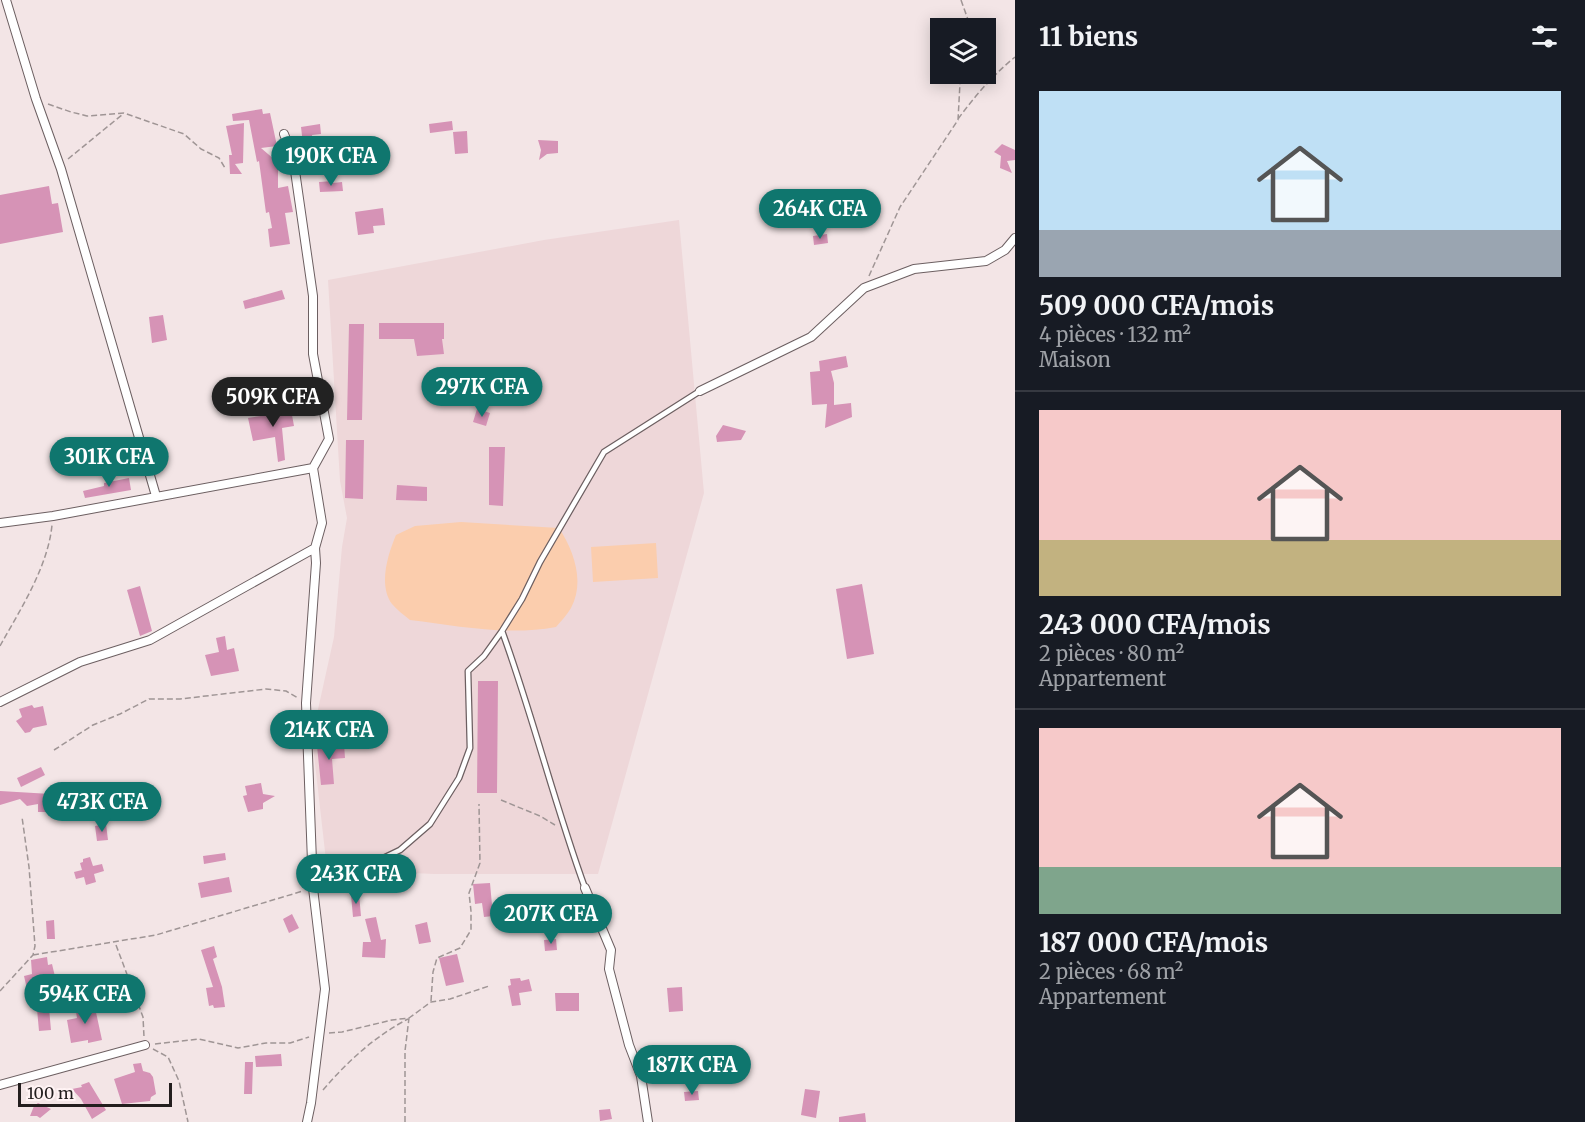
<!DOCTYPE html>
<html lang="fr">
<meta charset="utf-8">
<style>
body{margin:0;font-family:Merriweather,serif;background:#242831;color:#f1f3f6;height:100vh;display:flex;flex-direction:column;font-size:22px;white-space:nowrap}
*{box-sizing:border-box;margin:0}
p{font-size:20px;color:#9ea1a6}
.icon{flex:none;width:33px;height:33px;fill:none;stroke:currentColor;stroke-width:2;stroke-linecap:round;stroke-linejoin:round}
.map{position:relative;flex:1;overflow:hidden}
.drawer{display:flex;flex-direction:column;background:#171b24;width:570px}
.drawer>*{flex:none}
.tools{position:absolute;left:930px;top:18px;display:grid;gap:12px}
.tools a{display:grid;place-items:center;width:66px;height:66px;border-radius:0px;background:#171b24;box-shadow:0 3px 15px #0003;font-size:30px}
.scale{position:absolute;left:18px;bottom:15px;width:154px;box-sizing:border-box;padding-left:6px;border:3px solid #231e1e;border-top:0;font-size:16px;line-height:21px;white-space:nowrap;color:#231e1e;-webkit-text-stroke:4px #fff3f4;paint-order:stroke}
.price{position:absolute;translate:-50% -51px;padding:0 14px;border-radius:21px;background:#0f766e;color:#fff;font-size:20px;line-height:39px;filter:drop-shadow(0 2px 3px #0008)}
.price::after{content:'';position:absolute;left:50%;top:36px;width:18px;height:14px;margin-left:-9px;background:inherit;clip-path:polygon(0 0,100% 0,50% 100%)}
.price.active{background:#222;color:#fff}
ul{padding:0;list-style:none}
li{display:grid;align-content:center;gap:12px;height:318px;padding:0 24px}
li+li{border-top:2px solid #363941}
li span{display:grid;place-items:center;height:186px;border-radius:0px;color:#555}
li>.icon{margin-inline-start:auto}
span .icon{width:108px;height:108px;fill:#fffc;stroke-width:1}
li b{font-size:26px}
h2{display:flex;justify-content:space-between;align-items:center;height:72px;padding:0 24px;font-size:26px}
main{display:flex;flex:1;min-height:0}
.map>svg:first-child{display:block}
.built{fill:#eed7d9}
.green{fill:#fbcdad}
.building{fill:#d693b6}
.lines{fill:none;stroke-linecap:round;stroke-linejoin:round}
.service-casing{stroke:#6c5f61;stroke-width:7}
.minor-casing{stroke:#6c5f61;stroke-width:10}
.path{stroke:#9f9595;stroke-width:1.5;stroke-dasharray:6 3;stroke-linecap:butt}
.service{stroke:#fff;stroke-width:4.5}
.minor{stroke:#fff;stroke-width:8}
</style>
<main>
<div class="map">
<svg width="1015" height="1122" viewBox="0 0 1015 1122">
<rect width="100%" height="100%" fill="#f3e5e6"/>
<!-- built -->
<path class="built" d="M679,220l25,273 -106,381h-164l-107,-5 -14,-123v-14l21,-95 8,-90 5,-29 -7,-37 -12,-201 216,-40z"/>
<!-- green -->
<path class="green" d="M461,522l98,6c15,23 26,54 12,80 -4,7 -10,13 -15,19 -49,9 -98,-1 -146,-7 -6,-5 -13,-10 -18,-16 -14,-19 -4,-50 4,-69l19,-9z
M656,543l2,35 -65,4 -2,-35z"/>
<!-- building -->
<path class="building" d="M262,109l1,5 7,-1 7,33 -16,2 21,18 -4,5v17l10,-2 5,26 -8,1 5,31 -20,3 -2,-18 4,-1 -3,-16 -3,1 -7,-52 -2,1 -8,-42 -16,1 -1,-7z
M452,121l1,9 -23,3 -1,-9z
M244,123l-1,40 -8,1 7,10h-12l-1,-19h3l-6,-29z
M320,124l1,10 -9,1 3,23 -10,12 -4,-3 -2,-10 5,-5 -3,-25z
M467,131l1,22 -13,1 -2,-22z
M538,140l20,1v12l-11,1 -8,6 2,-10z
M1002,144l13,6v10l-8,1 5,12 -12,-5 1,-12 -7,-4z
M333,181v2l9,-1 1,9 -23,1 -1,-10z
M49,186l3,18 6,-1 5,29 -63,12v-49z
M383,208l2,17 -12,1 1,7 -16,2 -3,-23z
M827,234l1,9 -14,2 -1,-9z
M282,290l3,9 -40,10 -2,-8z
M163,315l4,25 -15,3 -3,-26z
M379,323h65v16h-2l2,15 -27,2 -3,-17h-35z
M349,324h15l-2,96h-15z
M846,356l2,11 -17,4 3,12v22l17,-2 1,14 -27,11 2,-24 -15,1 -2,-33 10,-1 -1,-10z
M290,404l4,22 -12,2 3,32 -7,2 -3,-25 -22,4 -5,-23 33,-5 -2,-7z
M477,409l13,4 -4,13 -13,-4z
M723,425l23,6 -5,9 -24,2 -1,-6z
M346,440h18l-1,59 -18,-1z
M91,443l6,27 -17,4 -6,-27z
M489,447h16l-2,59 -14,-1z
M129,478l2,12 -46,8 -2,-7 21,-5v-3z
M397,485l30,2v14l-31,-1z
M862,584l12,70 -27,5 -11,-70z
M140,586l12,45 -12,5 -13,-46z
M225,636l2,14 7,-2 5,23 -28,5 -6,-21 14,-3 -3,-14z
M478,681h20l-1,112h-20z
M32,705l2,3 9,-2 4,19 -14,3 -3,4 -5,1 -9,-12 6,-4 -3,-8z
M344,744l1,14 -13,1 2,25 -13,1 -4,-39z
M41,767l4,8 -24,12 -4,-9z
M117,782l1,12 -12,1 -1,-12z
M261,783l2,11 12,2 -12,7v6l-15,3 -5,-16 4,-1 -2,-9z
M0,791l51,3v18h-13v-8l-11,2 -7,-7 -20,6z
M106,824l2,16 -11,1 -2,-15z
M225,853l1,7 -22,4 -1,-8z
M90,857l3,9 9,-2 2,7 -10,3 2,8 -10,3 -2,-8 -8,2 -2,-7 8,-2 -2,-7 3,-1v-3z
M229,877l3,15 -31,6 -3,-15z
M490,883l3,33 -9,1 -2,-14 -7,1 -2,-20z
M359,894l2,22 -8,1 -2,-22z
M513,908l1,9 -16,2 -2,-9z
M292,914l7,14 -10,5 -6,-14z
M376,917l5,23 5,-1 -1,19 -23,-1 1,-15h8l-6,-23z
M54,920l1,19h-8l-1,-18z
M427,922l4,20 -12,2 -4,-19z
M556,939l1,11 -12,1 -1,-11z
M214,946l3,11 -4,2 9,28 3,20 -11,1 -1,-3 -4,1 -3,-18 7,-1 -12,-37z
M457,954l7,28 -18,4 -7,-28z
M47,957l1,8 4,-1 6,25 -11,2 -1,-5 -19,3 -3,-13 8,-2 -1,-14z
M520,978l1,3 8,-2 3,12 -13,2 2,12 -9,1 -4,-20 3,-1 -1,-6z
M682,987l1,24 -14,1 -2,-24z
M555,993h24v18h-23z
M94,1003l8,37 -14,3v-3l-17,3 -4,-23 10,-2 -2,-12z
M49,1008l2,22 -12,1 -2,-22z
M281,1054l1,12 -26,1 -1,-11z
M245,1062h8l-1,32h-8z
M141,1063l2,8 7,2 3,4 3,17 -5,3 -1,4 -28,3 -8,-25 21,-7 -2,-8z
M89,1082l17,28 -14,9 -11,-20 -9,-10 10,-2 -1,-2z
M805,1089l15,2 -4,27 -15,-3z
M698,1091l1,9 -14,1 -1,-9z
M38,1103l13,6 -11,9 -3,-2h-7l4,-10z
M610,1109l2,10 -12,2 -1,-11z
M865,1113l1,9h-27v-5z"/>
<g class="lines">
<!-- service casing -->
<g class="service-casing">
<path id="service" d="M502,631c31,85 52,172 83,257
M313,888l14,-3 73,-35 30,-26 29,-46 11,-30 -2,-77 16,-15 18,-25 20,-32 18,-37 64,-110 96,-61"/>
</g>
<!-- minor casing -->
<g class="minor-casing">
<path id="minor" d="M6,0l30,99 25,70 95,327
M700,391l111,-54 53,-49 50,-19 72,-8 19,-11 10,-12
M0,523l53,-7 260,-48 16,-29 -16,-85v-58l-20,-139 -9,-23
M0,702l80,-40 70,-22 165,-92
M585,888l26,62 -2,19 20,76 12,31 7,46
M0,1085l145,-40
M307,1122l4,-19 14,-114 -12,-101 -7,-185 10,-140 -1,-15 7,-25 -9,-55"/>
</g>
<!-- path -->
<path class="path" d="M961,0l10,28
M48,104l23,8 16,4 37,-3 60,21 17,15 18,9 6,10
M958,119c17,-23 35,-44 57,-62
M68,159l55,-45
M869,276l31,-69 58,-87 2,-37 3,-9
M0,646c20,-36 48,-79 52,-121
M54,750l39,-25 27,-11 29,-15h31l86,-10 20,2 12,7
M501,800l39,16 15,9
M116,945l27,72 1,20
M33,955l123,-20 147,-44
M0,991l33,-36 2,-9 -6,-79 -7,-50
M431,1001l2,-29 4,-14 23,-10 11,-18v-19l-2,-18 11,-30 -1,-59
M329,1033l13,-1 50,-12 17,-2 22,-16 19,-3 39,-13
M155,1044l44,-5 39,9 28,-5h24l19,-6
M153,1049l15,8 11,24 9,41
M323,1090c24,-28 52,-54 85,-71
M405,1122v-71l4,-33"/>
<!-- service -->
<use href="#service" class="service"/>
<!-- minor -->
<use href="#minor" class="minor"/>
</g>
</svg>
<div class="tools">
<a><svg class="icon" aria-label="layers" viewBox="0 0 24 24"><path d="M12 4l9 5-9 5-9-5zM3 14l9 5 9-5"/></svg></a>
</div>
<div class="scale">100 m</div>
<b class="price" style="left:331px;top:187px">190K CFA</b>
<b class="price" style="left:820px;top:240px">264K CFA</b>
<b class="price" style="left:482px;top:418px">297K CFA</b>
<b class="price active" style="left:273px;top:428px">509K CFA</b>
<b class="price" style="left:109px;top:488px">301K CFA</b>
<b class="price" style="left:329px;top:761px">214K CFA</b>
<b class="price" style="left:102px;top:833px">473K CFA</b>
<b class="price" style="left:356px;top:905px">243K CFA</b>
<b class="price" style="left:551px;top:945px">207K CFA</b>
<b class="price" style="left:85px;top:1025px">594K CFA</b>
<b class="price" style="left:692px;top:1096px">187K CFA</b>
</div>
<section class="drawer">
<h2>11 biens<svg class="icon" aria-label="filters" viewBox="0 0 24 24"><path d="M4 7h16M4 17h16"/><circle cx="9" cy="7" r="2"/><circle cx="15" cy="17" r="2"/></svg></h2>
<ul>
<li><span style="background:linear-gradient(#bfe0f5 75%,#9aa5b1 0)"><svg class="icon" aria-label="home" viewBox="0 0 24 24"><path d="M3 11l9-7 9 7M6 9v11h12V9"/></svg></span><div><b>509 000 CFA/mois</b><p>4 pièces · 132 m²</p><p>Maison</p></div></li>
<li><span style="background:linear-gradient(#f6c9c9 70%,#c2b280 0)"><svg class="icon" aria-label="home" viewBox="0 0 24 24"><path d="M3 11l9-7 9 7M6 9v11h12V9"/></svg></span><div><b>243 000 CFA/mois</b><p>2 pièces · 80 m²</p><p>Appartement</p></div></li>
<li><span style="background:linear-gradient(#f6c9c9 75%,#7fa58c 0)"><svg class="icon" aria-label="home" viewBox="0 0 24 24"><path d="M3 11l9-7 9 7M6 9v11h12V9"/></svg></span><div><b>187 000 CFA/mois</b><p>2 pièces · 68 m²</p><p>Appartement</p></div></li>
</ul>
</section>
</main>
